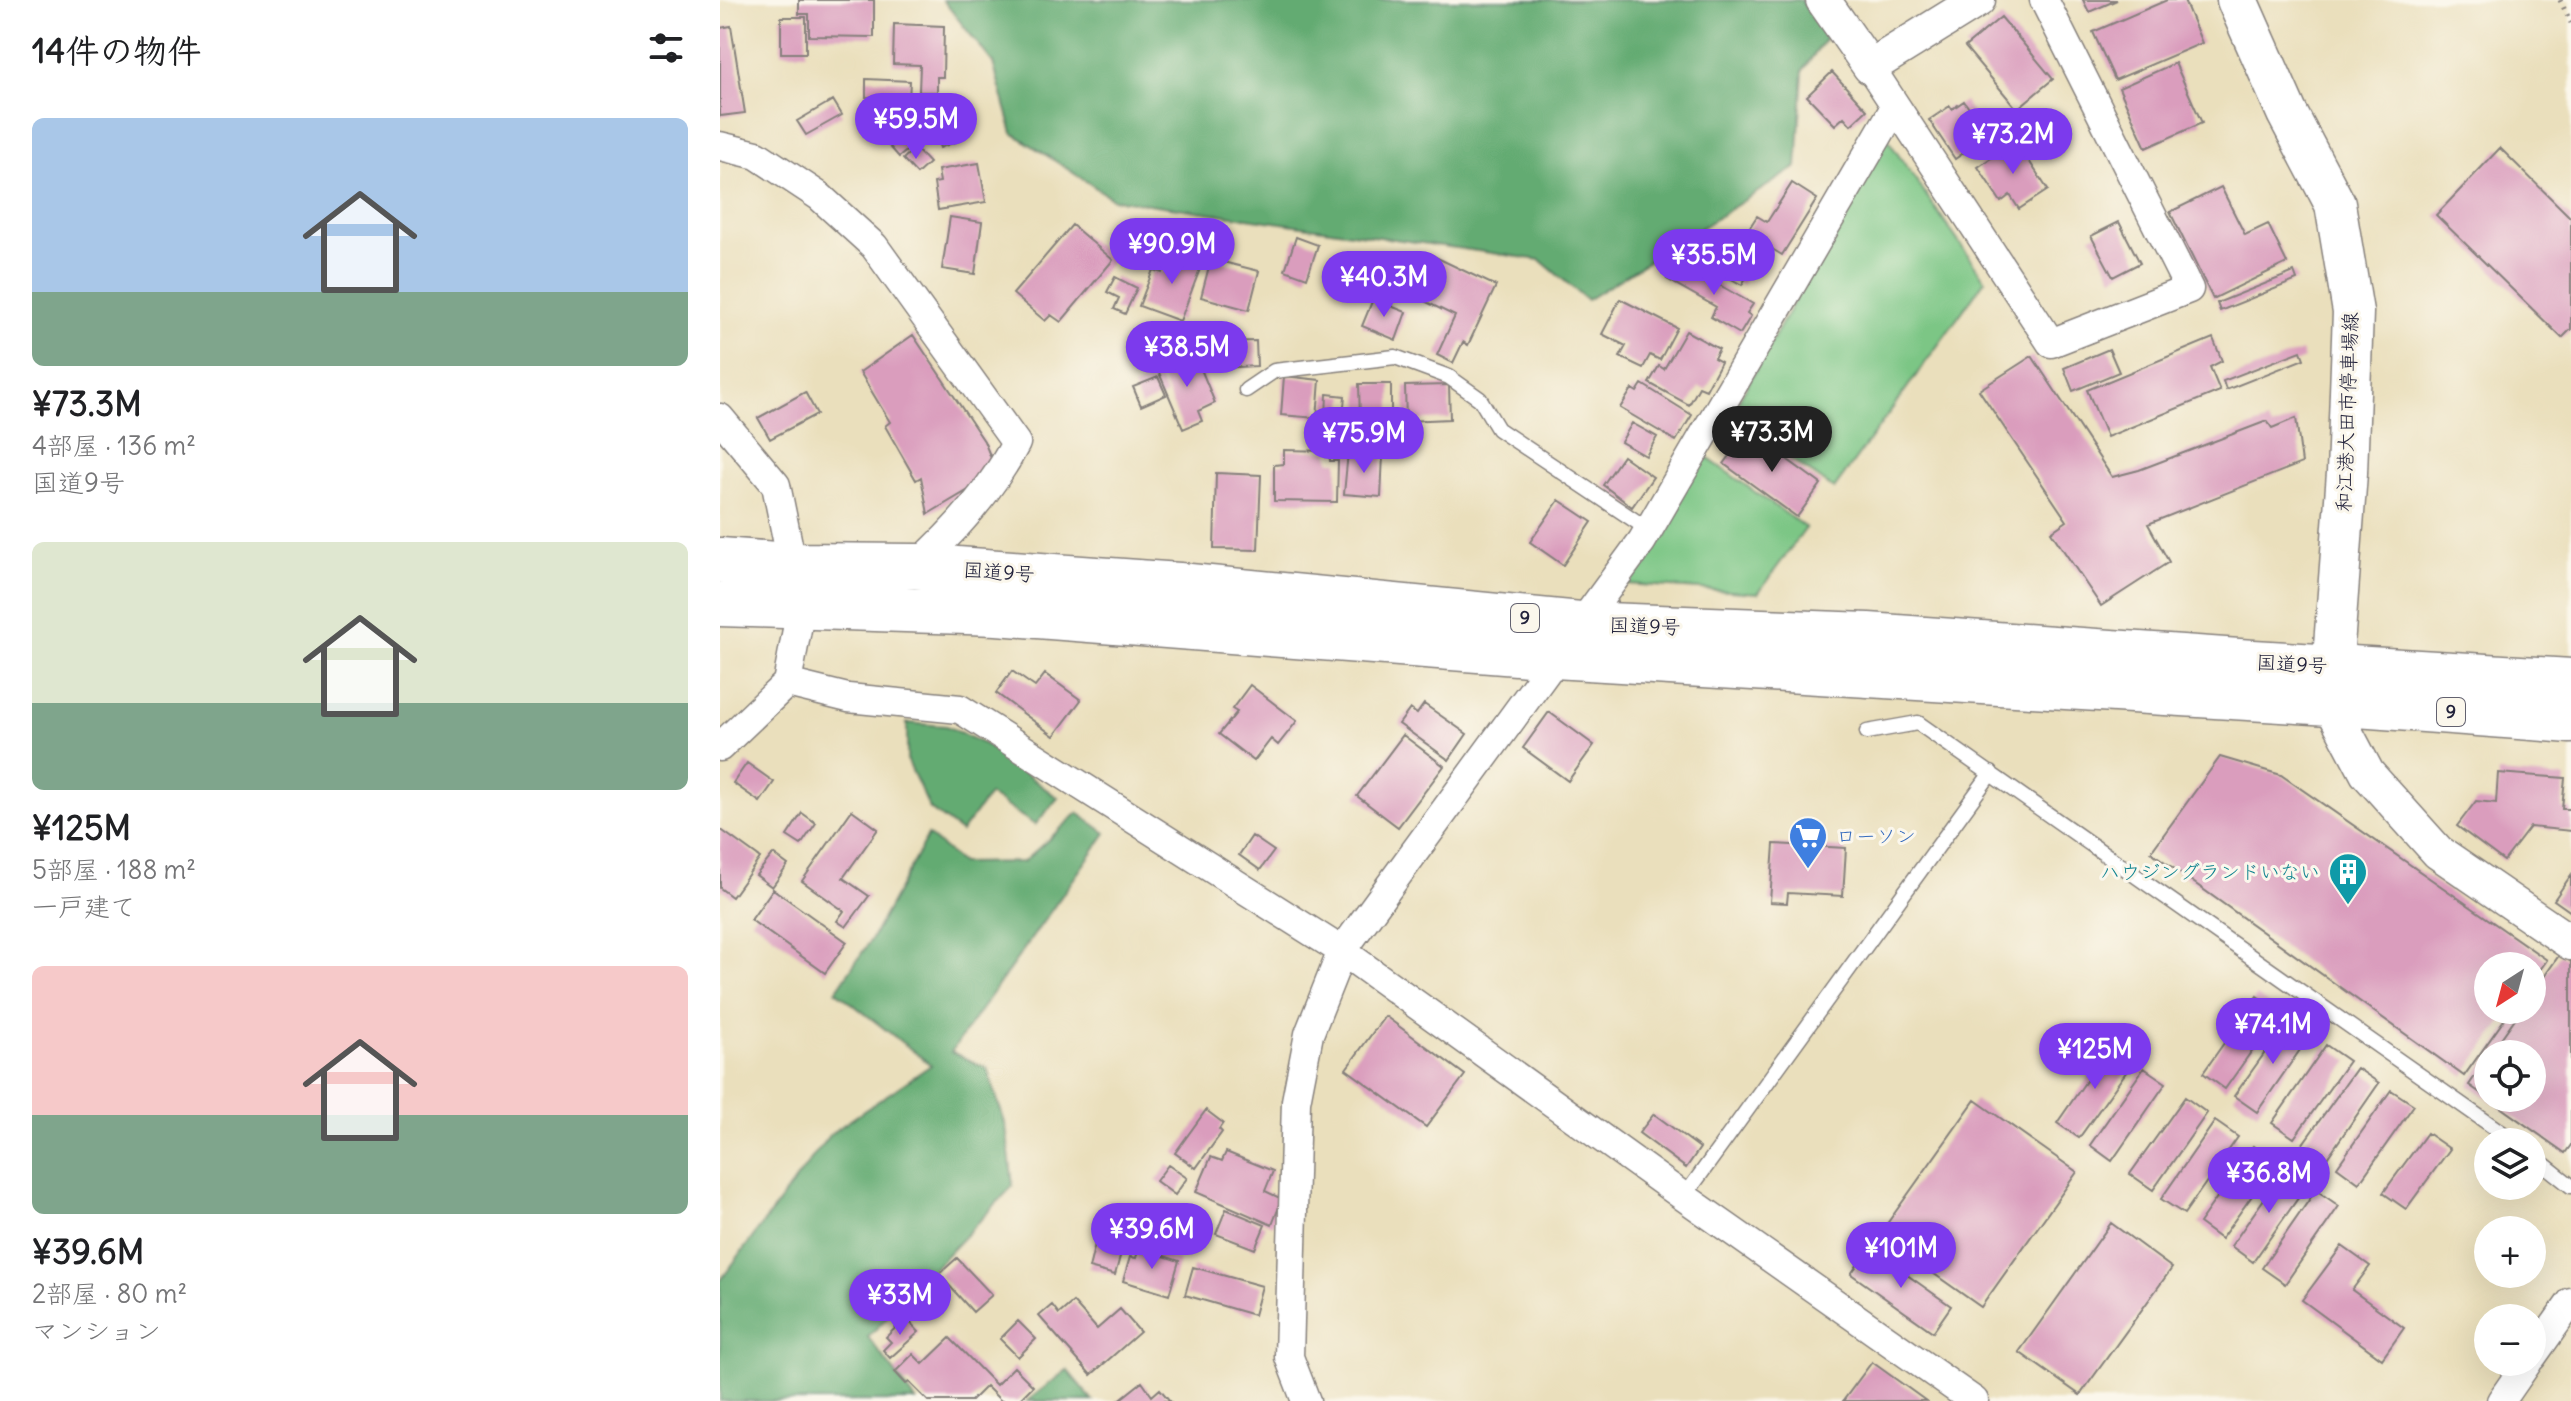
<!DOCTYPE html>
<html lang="ja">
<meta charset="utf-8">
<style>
body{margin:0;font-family:Delius,"Klee One",sans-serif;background:#f2f2f2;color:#202124;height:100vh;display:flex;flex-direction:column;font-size:30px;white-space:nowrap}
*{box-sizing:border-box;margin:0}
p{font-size:26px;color:#757577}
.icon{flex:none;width:44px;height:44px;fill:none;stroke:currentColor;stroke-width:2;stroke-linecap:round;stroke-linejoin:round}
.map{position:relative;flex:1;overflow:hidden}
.details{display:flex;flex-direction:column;background:#fff;width:720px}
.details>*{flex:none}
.needle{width:52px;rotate:216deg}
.fabs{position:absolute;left:1754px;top:952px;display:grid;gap:16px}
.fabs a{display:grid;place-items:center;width:72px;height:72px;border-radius:50%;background:#fff;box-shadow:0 8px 32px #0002;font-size:40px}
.price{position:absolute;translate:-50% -68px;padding:0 18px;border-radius:28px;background:#7c3aed;color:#fff;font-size:26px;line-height:52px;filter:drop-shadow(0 2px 4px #0008)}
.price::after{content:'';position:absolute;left:50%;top:48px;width:24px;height:18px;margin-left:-12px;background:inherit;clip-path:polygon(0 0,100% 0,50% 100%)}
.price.on{background:#222;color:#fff}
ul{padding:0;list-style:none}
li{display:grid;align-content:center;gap:16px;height:424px;padding:0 32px}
li span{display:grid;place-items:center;height:248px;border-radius:12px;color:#555}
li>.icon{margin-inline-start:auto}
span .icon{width:144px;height:144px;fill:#fffc;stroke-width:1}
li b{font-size:34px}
h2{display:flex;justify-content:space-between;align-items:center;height:96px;padding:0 32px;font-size:34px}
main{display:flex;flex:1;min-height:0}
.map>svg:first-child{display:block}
.green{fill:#7bc685;stroke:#4e7460;stroke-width:2}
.forest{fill:#64ab72;stroke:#436656;stroke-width:2}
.building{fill:#da9dbd}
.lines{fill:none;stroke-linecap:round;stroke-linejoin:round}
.service-casing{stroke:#86807c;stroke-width:17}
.minor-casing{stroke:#86807c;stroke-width:31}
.tertiary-casing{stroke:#86807c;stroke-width:37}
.secondary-casing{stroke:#86807c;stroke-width:43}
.trunk-casing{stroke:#86807c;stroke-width:47}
.path{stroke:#86807c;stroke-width:5;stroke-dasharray:2 6;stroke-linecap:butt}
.service{stroke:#fff;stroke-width:14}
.minor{stroke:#fff;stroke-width:28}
.tertiary{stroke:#fff;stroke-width:34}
.secondary{stroke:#fff;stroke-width:40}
.trunk{stroke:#fff;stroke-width:44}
.labels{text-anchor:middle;stroke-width:6;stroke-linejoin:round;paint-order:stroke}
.shield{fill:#fbf7ec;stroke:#636270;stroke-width:2}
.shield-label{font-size:18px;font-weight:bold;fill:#22223b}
.street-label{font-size:20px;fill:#22223b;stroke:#fbf7ec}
.shop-label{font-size:20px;fill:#366cbe;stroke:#fbf7ec;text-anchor:start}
.culture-label{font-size:20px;fill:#0d838f;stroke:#fbf7ec;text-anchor:end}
</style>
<main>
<section class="details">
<h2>14件の物件<svg class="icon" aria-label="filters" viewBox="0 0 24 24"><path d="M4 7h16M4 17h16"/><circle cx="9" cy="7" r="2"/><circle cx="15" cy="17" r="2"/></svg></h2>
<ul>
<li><span style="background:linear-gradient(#a9c7e8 70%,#7fa58c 0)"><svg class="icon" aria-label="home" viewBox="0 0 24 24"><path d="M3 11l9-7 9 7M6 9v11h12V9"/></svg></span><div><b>¥73.3M</b><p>4部屋 · 136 m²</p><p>国道9号</p></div></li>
<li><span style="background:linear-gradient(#dfe7d0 65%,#7fa58c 0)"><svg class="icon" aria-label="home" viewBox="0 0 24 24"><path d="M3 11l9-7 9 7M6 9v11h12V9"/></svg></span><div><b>¥125M</b><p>5部屋 · 188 m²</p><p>一戸建て</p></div></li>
<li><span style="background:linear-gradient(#f6c9c9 60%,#7fa58c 0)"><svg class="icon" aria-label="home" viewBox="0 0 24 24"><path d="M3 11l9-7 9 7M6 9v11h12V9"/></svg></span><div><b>¥39.6M</b><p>2部屋 · 80 m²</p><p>マンション</p></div></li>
</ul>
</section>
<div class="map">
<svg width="1851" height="1401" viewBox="0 0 1851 1401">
<rect width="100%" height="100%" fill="#fbf7ec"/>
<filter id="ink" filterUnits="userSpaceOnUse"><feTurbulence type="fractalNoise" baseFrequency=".0125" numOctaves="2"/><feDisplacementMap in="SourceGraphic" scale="16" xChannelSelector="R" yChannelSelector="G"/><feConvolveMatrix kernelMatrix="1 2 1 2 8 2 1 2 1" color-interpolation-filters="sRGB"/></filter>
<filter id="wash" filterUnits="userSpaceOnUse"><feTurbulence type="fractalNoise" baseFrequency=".006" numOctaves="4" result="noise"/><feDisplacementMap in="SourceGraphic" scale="32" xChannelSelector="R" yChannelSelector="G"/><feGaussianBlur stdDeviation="1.8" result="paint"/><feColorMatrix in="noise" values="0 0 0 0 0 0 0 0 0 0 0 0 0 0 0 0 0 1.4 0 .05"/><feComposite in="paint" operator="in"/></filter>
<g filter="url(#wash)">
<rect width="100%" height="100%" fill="#eadfbc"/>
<!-- green -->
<path class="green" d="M1166,137l99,143 -151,209 -104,-73z
M983,455l103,73 -48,65 -130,-9z"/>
<!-- forest -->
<path class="forest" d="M223,0h858l25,38 -23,32 -6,97 -210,133 -47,-40 -427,-61 -100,-66 -20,-70z
M187,723l40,3 41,20 70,52 -23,27 -46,-30 -28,37 -31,-23 -23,-49z
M358,813l28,20 -155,219 36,16 19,58 7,60 -145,151 48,64h-196v-120l110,-147 101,-69 -95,-74 36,-53 56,-103 33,28 62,-1z
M347,1370l26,31h-66z"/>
<g id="blocks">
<!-- building -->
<path class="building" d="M79,0h75v37l-65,-1v-22h-10z
M1363,0h34l-28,12z
M1447,0h17l18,43 -87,37 -22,-48z
M61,17h25v36h-25z
M1281,17l52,62 -36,30 -52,-62z
M174,24l50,2 -1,51h-6v15h-18l1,-27 -27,-1z
M11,26l14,87 -25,3v-88z
M1455,63l27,60 -56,25 -27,-60z
M1112,72l35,38 -16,15 -7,-8 -9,8 -28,-29z
M146,79l44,2 -1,19 -43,-3z
M113,100l9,15 -36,20 -9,-14z
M1244,101l18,26 -8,5 3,4 -11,8 3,5 -14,10 -26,-39 21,-14 2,3z
M179,115l21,25 -21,17 -21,-24z
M231,119l9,21 -20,8 -8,-22z
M1296,141l32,49 -29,19 -9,-14 -9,7 -23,-35z
M195,148l14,15 -12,11 -14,-15z
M1780,148l71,70v111l-9,9 -126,-123z
M259,163l7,39 -48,8 -4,-27 6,-1 -2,-12z
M1072,183l25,16 -35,56 -36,-22 11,-17 10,6z
M1501,187l24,48 23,-11 19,39 -74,36 -43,-87z
M230,217l32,5 -7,52 -33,-5z
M1399,222l21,41 -27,14 -22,-41z
M352,225l41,35 -52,62 -10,-7 -6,6 -32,-27z
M576,237l22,8 -11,33 -22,-8z
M996,238l39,23 -13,24 -46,-26 9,-15 6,4z
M450,249l33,12 -23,60 -41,-15 14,-36 9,3z
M709,254l67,32 -28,59 -5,-3 -10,21 -16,-8 18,-39 -45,-22z
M491,259l48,12 -10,39 -48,-13z
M957,261l76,43 -6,9 4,3 -11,18 -29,-17 5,-10 -49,-28z
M1574,272l3,8 -77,31 -3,-8z
M395,277l22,11 -12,26 -11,-5 5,-11 -12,-6z
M653,299l33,13 -10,28 -34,-14z
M900,299l57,29 -17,32 -10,-5 -7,13 -23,-11 6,-11 -24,-12z
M966,331l33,18 -5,9 7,4 -15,28 -7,-3 -10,18 -40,-22 10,-17 5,3z
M193,335l71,106 7,17 -16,28 -47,28 -7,-37 -5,3 -31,-54 5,-4 -30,-50z
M1493,338l9,23 -12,6 10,24 -113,46 -20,-47z
M536,341l1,25 -38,2 -1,-26z
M1389,349l10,23 -46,19 -9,-23z
M1581,351l3,8 -78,31 -3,-9z
M474,352l21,51 -17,8 4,10 -19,8 -26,-61z
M1312,356l80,121 27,-7 128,-49 5,7 24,-10 6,45 -154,61 21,38 -68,44 -50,-74 16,-11 -88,-131z
M564,376l36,4 -3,38 -36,-3z
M438,377l8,18 -25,11 -8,-19z
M639,384h32v36h-31z
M922,384l50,31 -16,26 -56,-33 12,-19 5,3z
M729,385l1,34 -44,2 -1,-35z
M85,392l12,22 -47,25 -12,-21z
M607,394l18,2 -2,22 -17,-1z
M912,423l25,14 -11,19 -25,-14z
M1028,431l73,53 -24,33 -73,-53z
M564,450l45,1 1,10h8l-1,41 -63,-1v-36l10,-1z
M628,452l35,3 -2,42 -37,-3z
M903,456l30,21 -21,30 -29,-22z
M496,473l45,2 -3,75 -44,-1z
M839,500l33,22 -29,43 -33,-23z
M292,671l23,16 10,-13 36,26 -27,36 -58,-43z
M530,685l47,36 -19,24 -7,-6 -17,22 -35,-27 18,-22 -5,-3z
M704,704l43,30 -18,26 -50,-36 11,-15 7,5z
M829,712l45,33 -26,36 -45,-33z
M683,735l41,31 -46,61 -41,-31z
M1500,757l61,18 266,185 -15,21v-15h-44v44h23l-47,66 -313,-224z
M27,763l27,19 -14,20 -27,-19z
M1778,773l67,5 -3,31h9v22l-41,-4 -26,34 -47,-35 19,-25 20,2z
M132,810l26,19 -35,49 26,18 -23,31 -9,-6 7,-10 -42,-30z
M82,813l14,10 -15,22 -14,-9z
M0,829l40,29 -28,39 -12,-9z
M532,836l22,15 -14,19 -21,-15z
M1054,844l72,4 -3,48 -55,-3 -1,10 -17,-1z
M53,854l15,11 -16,22 -16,-12z
M1851,875v37l-17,-12z
M53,889l74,53 -22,31 -74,-53z
M1840,954l11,8v183l-6,8 -96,-68 19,-28v41h44v-44h-42l31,-44h11v-16z
M1537,996l22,16 -54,77 -22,-16z
M665,1016l80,59 -39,52 -80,-58z
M1569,1019l22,15 -54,78 -23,-16z
M1391,1045l23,16 -55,77 -22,-15z
M1606,1045l23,16 -55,77 -22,-15z
M1424,1068l22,15 -54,78 -22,-16z
M1637,1068l22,15 -54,78 -23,-16z
M1671,1090l23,15 -55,78 -22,-16z
M1465,1097l22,16 -54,77 -23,-16z
M1255,1100l102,72 -96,135 -102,-72z
M486,1110l17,13 -4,6 3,3 -26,36 -21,-15z
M934,1114l46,34 -14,20 -47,-35z
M1495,1121l23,16 -54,77 -23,-15z
M1707,1133l23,16 -44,60 -23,-16z
M1533,1146l23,16 -55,77 -22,-16z
M506,1152l47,19 -8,20 17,8 -10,26 -76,-33 15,-35 11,4z
M448,1165l19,13 -12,17 -19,-14z
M1565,1169l23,15 -55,78 -22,-16z
M1596,1190l23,16 -54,78 -23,-16z
M506,1209l39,16 -10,24 -39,-15z
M1391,1223l61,45 -92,127 -61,-43z
M377,1236l27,6 -9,33 -26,-7z
M1622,1246l28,20 -18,24 52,38 -22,31 -80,-59z
M419,1248l40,13 -10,34 -46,-14 7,-24 6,1z
M1149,1248l82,58 -18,26 -82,-58z
M237,1258l35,37 -19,17 -34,-38z
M473,1267l69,19 -8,29 -69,-20z
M353,1302l24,27 23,-20 20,23 -49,43 -52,-59 13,-11 7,9z
M186,1318l13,14 -29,26 -7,-8 8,-8 -5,-5z
M298,1321l18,18 -18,18 -18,-18z
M230,1338l46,47 18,-18 19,19 -15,15h-17l-15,-15 -15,15h-43l-19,-19 -3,2 -11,-12 18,-18 10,10z
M1152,1362l54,39h-83z
M422,1382l10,14 8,-7 10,12h-52z"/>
</g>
</g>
<g filter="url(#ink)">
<use href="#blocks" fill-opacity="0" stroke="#86807c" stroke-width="2"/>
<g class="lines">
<!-- service casing -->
<g class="service-casing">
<path id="service" d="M526,390l28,-19 121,-14 54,20 31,22 18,30 151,101
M1147,732l51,-9 597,419
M1812,1155l39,31
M964,1197l307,-424"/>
</g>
<!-- minor casing -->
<g class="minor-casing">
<path id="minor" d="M1150,67l181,276 138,-54 -145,-289
M0,146l37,9 62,41 55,50 142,197c-25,48 -60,87 -100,123
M0,418l56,67 25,123 -14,75 -67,64
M67,683l61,15 112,11 382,242 342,246 290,204
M1812,1357l39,-55
M586,1401l-17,-44 7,-256 13,-67 33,-83 300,-410 253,-434
M1781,1401l27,-39"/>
</g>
<!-- tertiary casing -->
<g class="tertiary-casing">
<path id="tertiary" d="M1103,0l47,67 108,-67
M1610,703l37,70 71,79 133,91"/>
</g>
<!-- secondary casing -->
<g class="secondary-casing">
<path id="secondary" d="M1517,0l50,113 48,91 18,108 -6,161 -17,226"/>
</g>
<!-- trunk casing -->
<g class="trunk-casing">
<path id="trunk" d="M0,560l72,5 124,1 263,19 401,39 288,11 385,27 318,19
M0,604l277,9 558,43 775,47 241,18"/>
</g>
<!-- path -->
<path class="path" d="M1840,0l11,23"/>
<!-- service -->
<use href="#service" class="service"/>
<!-- minor -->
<use href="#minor" class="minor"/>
<!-- tertiary -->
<use href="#tertiary" class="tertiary"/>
<!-- secondary -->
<use href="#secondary" class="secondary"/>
<!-- trunk -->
<use href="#trunk" class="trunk"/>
</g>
</g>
<!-- icons -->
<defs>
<g id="supermarket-pin" transform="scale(2)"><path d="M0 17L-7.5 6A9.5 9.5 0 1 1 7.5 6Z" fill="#3f7fe0" stroke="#fbf7ec"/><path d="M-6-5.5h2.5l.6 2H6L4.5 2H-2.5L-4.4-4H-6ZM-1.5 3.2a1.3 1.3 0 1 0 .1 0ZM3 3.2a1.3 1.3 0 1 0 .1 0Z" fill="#fff"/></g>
<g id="building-pin" transform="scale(2)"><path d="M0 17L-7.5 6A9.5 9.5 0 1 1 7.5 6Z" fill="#0f9aa8" stroke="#fbf7ec"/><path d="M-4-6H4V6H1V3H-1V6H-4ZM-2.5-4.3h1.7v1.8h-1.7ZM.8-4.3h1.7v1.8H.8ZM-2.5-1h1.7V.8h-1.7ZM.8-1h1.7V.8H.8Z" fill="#fff"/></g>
</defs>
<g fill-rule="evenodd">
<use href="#supermarket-pin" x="1088" y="836"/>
<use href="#building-pin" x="1628" y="872"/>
</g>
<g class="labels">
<!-- shield labels -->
<g class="shield">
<rect x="791" y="604" width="28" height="28" rx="6"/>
<rect x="1717" y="698" width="28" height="28" rx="6"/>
</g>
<g class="shield-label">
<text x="805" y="624">9</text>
<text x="1731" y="718">9</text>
</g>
<!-- street labels -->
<g class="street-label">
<text transform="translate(1627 412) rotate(-88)" y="7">和江港大田市停車場線</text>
<text transform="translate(279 572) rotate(4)" y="7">国道9号</text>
<text transform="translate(925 626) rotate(2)" y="7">国道9号</text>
<text transform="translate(1572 664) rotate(3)" y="7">国道9号</text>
</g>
<!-- shop labels -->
<g class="shop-label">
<text x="1116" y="843">ローソン</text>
</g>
<!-- culture labels -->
<g class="culture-label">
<text x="1600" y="879">ハウジングランドいない</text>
</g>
</g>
</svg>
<div class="fabs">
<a><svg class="needle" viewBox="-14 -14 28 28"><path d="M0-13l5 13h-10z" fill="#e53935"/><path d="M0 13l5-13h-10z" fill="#757577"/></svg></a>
<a><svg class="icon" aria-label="locate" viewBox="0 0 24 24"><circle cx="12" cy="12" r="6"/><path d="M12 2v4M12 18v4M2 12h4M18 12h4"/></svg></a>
<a><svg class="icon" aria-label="layers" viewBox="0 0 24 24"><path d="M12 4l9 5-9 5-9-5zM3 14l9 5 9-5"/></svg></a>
<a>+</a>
<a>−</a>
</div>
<b class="price" style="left:196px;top:161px">¥59.5M</b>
<b class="price" style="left:1293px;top:176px">¥73.2M</b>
<b class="price" style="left:452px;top:286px">¥90.9M</b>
<b class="price" style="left:994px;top:297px">¥35.5M</b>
<b class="price" style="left:664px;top:319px">¥40.3M</b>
<b class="price" style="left:467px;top:389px">¥38.5M</b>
<b class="price on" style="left:1052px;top:474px">¥73.3M</b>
<b class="price" style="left:644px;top:475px">¥75.9M</b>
<b class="price" style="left:1553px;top:1066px">¥74.1M</b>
<b class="price" style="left:1375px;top:1091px">¥125M</b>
<b class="price" style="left:1549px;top:1215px">¥36.8M</b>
<b class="price" style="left:432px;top:1271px">¥39.6M</b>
<b class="price" style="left:1181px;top:1290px">¥101M</b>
<b class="price" style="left:180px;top:1337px">¥33M</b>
</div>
</main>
